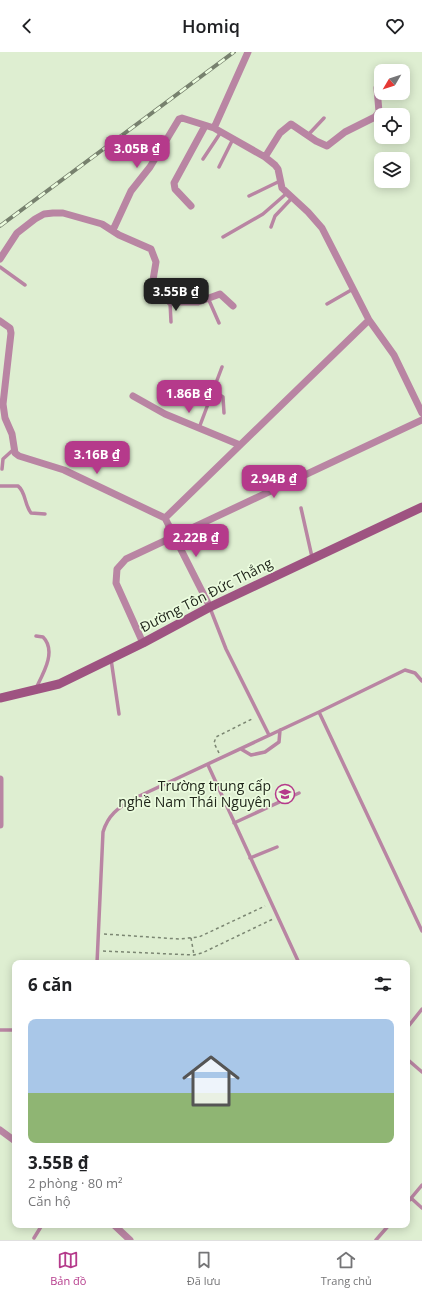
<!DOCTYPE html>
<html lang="vi">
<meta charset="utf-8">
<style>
body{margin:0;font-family:"Open Sans",sans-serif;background:#f2f2f2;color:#202124;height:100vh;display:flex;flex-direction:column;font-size:15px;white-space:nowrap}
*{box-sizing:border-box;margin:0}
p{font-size:13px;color:#757577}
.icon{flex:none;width:22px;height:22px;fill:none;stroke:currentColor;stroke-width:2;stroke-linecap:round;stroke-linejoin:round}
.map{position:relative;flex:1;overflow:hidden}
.sheet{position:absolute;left:12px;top:908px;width:398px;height:268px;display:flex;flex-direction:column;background:#fff;border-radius:8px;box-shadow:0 2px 10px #0003}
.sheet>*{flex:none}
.needle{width:26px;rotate:231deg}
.controls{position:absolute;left:374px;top:12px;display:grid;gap:8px}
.controls a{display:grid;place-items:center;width:36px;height:36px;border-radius:8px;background:#fff;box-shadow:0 2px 10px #0003;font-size:20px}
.price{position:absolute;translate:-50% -34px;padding:0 9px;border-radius:8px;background:#b53a8b;color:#fff;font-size:13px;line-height:26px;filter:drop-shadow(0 1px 2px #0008)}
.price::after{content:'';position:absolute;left:50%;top:24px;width:12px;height:9px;margin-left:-6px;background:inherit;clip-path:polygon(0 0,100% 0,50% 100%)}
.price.selected{background:#222;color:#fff}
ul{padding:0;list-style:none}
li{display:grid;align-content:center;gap:8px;height:212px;padding:0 16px}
li span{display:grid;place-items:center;height:124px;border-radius:8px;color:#555}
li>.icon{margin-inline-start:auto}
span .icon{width:72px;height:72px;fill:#fffc;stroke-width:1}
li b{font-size:17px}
h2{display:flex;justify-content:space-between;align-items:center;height:48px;padding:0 16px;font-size:17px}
header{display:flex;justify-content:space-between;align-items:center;height:52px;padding:0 16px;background:#fff;font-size:18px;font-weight:600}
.dock{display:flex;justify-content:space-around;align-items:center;height:56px;border-top:1px solid #e0e0e0;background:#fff;font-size:11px;color:#757577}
.dock a{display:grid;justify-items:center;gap:2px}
.dock .selected{color:#b53a8b}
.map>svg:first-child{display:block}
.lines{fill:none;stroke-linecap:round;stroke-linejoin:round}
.path{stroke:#7b8672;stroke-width:1.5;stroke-dasharray:3 3;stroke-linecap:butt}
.lane{stroke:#b985a3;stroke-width:3.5}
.street{stroke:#b985a3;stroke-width:7}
.secondary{stroke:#9e5381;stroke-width:9}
.rail-casing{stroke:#77816e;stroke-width:4}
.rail{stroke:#ebfcde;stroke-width:2.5;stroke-dasharray:8;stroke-linecap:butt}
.labels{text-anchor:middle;stroke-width:3.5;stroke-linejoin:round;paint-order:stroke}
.street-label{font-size:14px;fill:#1e2419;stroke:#ebfcde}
.poi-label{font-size:14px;fill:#1e2419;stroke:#ebfcde;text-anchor:end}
</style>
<header><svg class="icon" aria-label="back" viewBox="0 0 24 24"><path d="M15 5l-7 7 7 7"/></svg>Homiq<svg class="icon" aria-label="heart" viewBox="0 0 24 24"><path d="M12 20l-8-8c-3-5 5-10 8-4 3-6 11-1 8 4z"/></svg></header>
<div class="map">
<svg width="422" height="1188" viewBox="0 0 422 1188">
<rect width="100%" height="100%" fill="#deeed1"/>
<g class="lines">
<!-- path -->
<path class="path" d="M219,701l-5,-10 2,-6 38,-19
M104,882l75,5 20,-2 66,-31
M191,886l3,17
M103,899l91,4 8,-2 71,-34"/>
<!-- lane -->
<path class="lane" d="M308,83l16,-17
M203,107l18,-27
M219,115l14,-28
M249,144l31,-15
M271,175l4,-11 17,-18
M223,185l40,-23 24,-21
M0,215l25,18
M208,246l11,25
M170,250l1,20
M327,252l26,-15
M212,338l11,7 1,16
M199,376l23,-61
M2,417l1,-10 11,-10
M0,434h18c8,6 6,18 13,27l14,1
M301,456l11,49
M210,556l16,41 43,86
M36,584l7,1c14,14 0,37 -7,51
M111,607l8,55
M319,660l86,-42 10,3 7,8
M241,697l10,6 14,-3 14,-10 1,-12
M208,713l91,198
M234,771l65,-30
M250,806l27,-11
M97,911l6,-131c5,-17 15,-24 30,-33l186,-87 103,219
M407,976l15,-19
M0,978h15
M407,1007l15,13
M411,1146l11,10
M407,1151l15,-18
M34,1186l8,-13
M376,1188l13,-15"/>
<!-- street -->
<path class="street" d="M214,76l34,-76
M265,105l15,-24 11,-9 25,17 11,5 18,-14 30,-15 4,-5 -2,-24
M191,154l-16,-17 -1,-6 31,-57
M113,178l18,-39 19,-24 29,-48 3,-1 32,10 51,29 10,8 3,4 4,19 26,24 14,16 47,92 25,35 28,58
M0,207l17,-26 18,-14 9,-5 9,-1h10l39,11 17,11 32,14 5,13 -3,18 14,6 3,16h28l22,-8 13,12
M0,269l10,7 1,5 -8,71 2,14 7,16 3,19 4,3 45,14 101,48 45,89
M133,344l32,18 75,31
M165,466l204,-198
M143,591l-27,-60 1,-14 9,-10 296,-139
M0,727v46
M0,1078l15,11
M114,1173l16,15"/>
<!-- secondary -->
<path class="secondary" d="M0,646l59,-14 84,-41 67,-36 212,-100"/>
<!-- rail casing -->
<g class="rail-casing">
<path id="rail" d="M0,174l234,-174"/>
</g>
<!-- rail -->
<use href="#rail" class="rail"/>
</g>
<!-- icons -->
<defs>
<g id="university-ring" transform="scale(1)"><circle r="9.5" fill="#ebfcde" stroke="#b53a8b" stroke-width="1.5"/><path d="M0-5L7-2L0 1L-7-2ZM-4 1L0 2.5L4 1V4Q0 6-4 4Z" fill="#b53a8b"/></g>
</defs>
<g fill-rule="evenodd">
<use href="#university-ring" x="285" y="742"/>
</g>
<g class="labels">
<!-- street labels -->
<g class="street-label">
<text transform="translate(206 543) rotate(-27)" y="5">Đường Tôn Đức Thắng</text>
</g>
<!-- poi labels -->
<g class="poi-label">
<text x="271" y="739">Trường trung cấp<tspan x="271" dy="16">nghề Nam Thái Nguyên</tspan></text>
</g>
</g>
</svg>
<div class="controls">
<a><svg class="needle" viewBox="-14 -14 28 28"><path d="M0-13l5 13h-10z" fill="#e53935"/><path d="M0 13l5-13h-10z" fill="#757577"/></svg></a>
<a><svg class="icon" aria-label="locate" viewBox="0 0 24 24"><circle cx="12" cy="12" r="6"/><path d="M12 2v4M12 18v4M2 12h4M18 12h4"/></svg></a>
<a><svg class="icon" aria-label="layers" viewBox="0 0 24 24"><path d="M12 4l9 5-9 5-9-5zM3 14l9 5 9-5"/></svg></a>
</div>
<b class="price" style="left:137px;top:117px">3.05B ₫</b>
<b class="price selected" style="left:176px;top:260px">3.55B ₫</b>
<b class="price" style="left:189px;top:362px">1.86B ₫</b>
<b class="price" style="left:97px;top:423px">3.16B ₫</b>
<b class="price" style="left:274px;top:447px">2.94B ₫</b>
<b class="price" style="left:196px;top:506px">2.22B ₫</b>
<section class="sheet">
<h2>6 căn<svg class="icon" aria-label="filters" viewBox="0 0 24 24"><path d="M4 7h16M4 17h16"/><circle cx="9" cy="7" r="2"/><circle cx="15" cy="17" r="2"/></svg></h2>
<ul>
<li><span style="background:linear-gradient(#a9c7e8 60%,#8fb573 0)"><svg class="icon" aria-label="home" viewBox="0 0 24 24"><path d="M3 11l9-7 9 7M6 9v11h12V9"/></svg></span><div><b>3.55B ₫</b><p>2 phòng · 80 m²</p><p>Căn hộ</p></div></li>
</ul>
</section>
</div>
<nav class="dock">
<a class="selected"><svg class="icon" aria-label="map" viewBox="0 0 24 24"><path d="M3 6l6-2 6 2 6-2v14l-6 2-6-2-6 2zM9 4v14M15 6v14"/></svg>Bản đồ</a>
<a><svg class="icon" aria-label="saved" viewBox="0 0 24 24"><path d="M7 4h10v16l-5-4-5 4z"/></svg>Đã lưu</a>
<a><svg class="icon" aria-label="home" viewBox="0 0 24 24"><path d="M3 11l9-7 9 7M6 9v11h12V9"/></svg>Trang chủ</a>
</nav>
